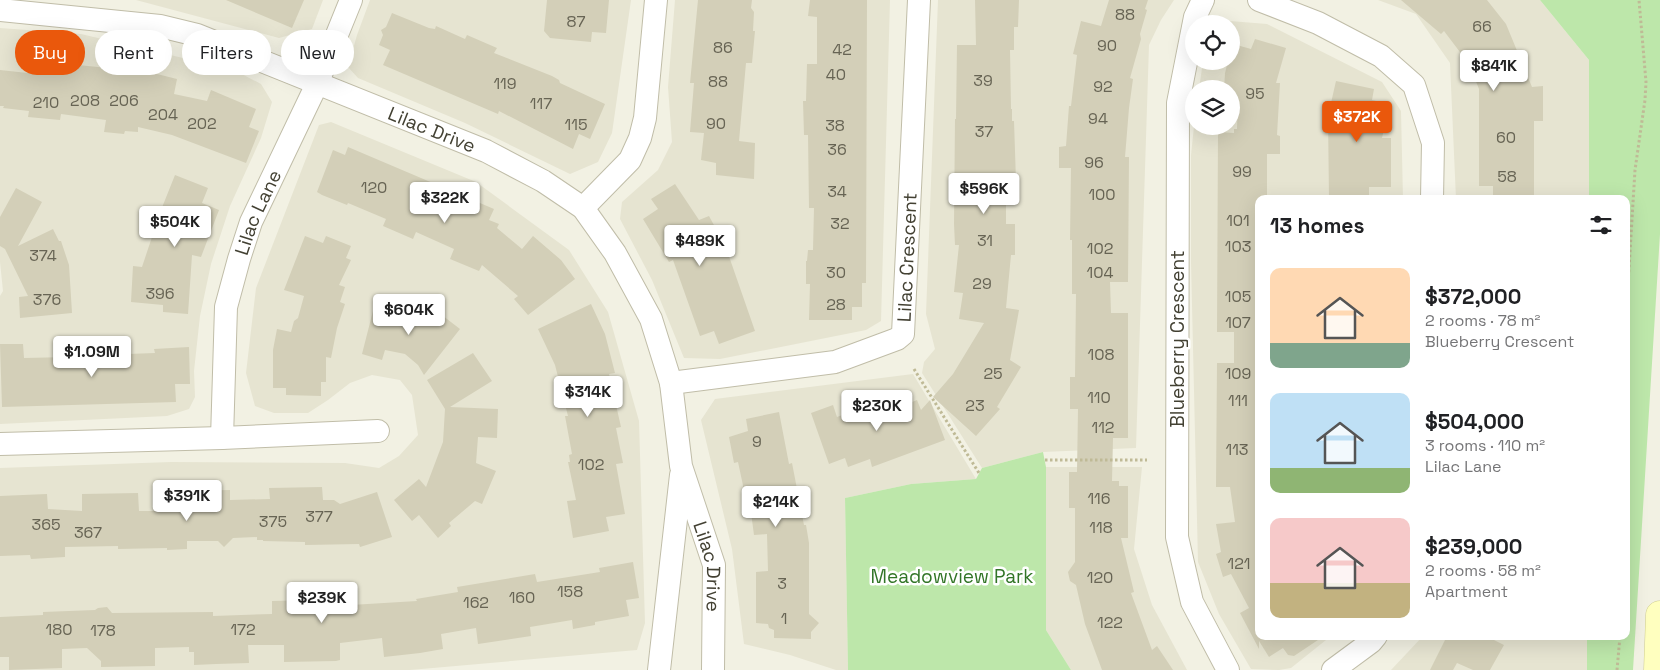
<!DOCTYPE html>
<meta charset="utf-8">
<style>
body{margin:0;font-family:"Space Grotesk",sans-serif;background:#f6f6f6;color:#202124;height:100vh;display:flex;flex-direction:column;font-size:19px;white-space:nowrap}
*{box-sizing:border-box;margin:0}
p{font-size:16px;color:#757577}
.icon{flex:none;width:28px;height:28px;fill:none;stroke:currentColor;stroke-width:2;stroke-linecap:round;stroke-linejoin:round}
.map{position:relative;flex:1;overflow:hidden}
.details{position:absolute;left:1255px;top:195px;width:375px;height:445px;display:flex;flex-direction:column;background:#fff;border-radius:10px;box-shadow:0 5px 20px #0002}
.details>*{flex:none}
.hud{position:absolute;left:15px;top:30px;width:475px;height:45px;display:flex;gap:10px}
.buttons{position:absolute;left:1185px;top:15px;display:grid;gap:10px}
.buttons a{display:grid;place-items:center;width:55px;height:55px;border-radius:50%;background:#fff;box-shadow:0 5px 20px #0002;font-size:25px}
.price{position:absolute;translate:-50% -42px;padding:0 11px;border-radius:5px;background:#fff;color:#222;font-size:16px;line-height:32px;filter:drop-shadow(0 1px 2px #0008)}
.price::after{content:'';position:absolute;left:50%;top:30px;width:15px;height:11px;margin-left:-8px;background:inherit;clip-path:polygon(0 0,100% 0,50% 100%)}
.price.on{background:#ea580c;color:#fff}
ul{padding:0;list-style:none}
li{display:flex;align-items:center;gap:15px;height:125px;padding:0 15px}
li span{display:grid;place-items:center;flex:none;width:140px;height:100px;border-radius:10px;color:#555}
li>.icon{margin-inline-start:auto}
span .icon{width:60px;height:60px;fill:#fffc;stroke-width:1}
li b{font-size:21px}
h2{display:flex;justify-content:space-between;align-items:center;height:60px;padding:0 15px;font-size:21px}
.chip{padding:0 18px;border-radius:22px;background:#fff;box-shadow:0 5px 20px #0002;font-size:18px;line-height:45px}
.chip.on{background:#ea580c;color:#fff}
.map>svg:first-child{display:block}
.residential{fill:#e6e4d1}
.green{fill:#bde7aa}
.building{fill:#d3cfb8}
.lines{fill:none;stroke-linecap:round;stroke-linejoin:round}
.minor-casing{stroke:#c0bda8;stroke-width:24}
.secondary-casing{stroke:#cfcd90;stroke-width:29}
.path{stroke:#bfba96;stroke-width:3;stroke-dasharray:2.5 2.5;stroke-linecap:butt}
.minor{stroke:#fff;stroke-width:22}
.secondary{stroke:#ffffbf;stroke-width:28}
.labels{text-anchor:middle;stroke-width:5;stroke-linejoin:round;paint-order:stroke}
.number-label{font-size:16px;fill:#676454}
.street-label{font-size:19px;fill:#434133;stroke:#fff}
.park-label{font-size:19px;fill:#327527;stroke:#fff}
</style>
<div class="map">
<svg width="1660" height="670" viewBox="0 0 1660 670">
<rect width="100%" height="100%" fill="#f2f1e3"/>
<!-- residential -->
<path class="residential" d="M136,0h187l-11,29 -33,9z
M370,0h261l-19,133 -14,29 -28,12 -105,-51 -107,-45 -10,-11 9,-32z
M675,0h215l-9,321 -15,9 -146,29 -36,-1 -32,-78 -32,-61 2,-17 36,-32 14,-28 -4,-55z
M938,0h236l-13,20 -12,25 -13,403 -93,4 -61,16 -60,-95 2,-11 11,-13 -9,-35z
M1378,0h162l49,60v139h-133l-6,-136 -34,-49z
M1230,21l37,3 115,58 19,29 2,88h-144v437h72l-40,32 -12,2 -28,-1 -32,-55 -21,-52 -7,-300v-107l3,-29h37v-37h-32l4,-28h28v-37h-4z
M0,28l81,6 153,36 27,14 11,18 -11,36 -31,68 -19,58 -11,52 -6,55 1,26 -6,12 -22,7 -167,8v-128l3,-5 -3,-29z
M331,122l145,60 93,68 39,62 31,109 6,202 -8,27 -227,20h-410v-202l171,-6 174,1 34,5 20,-12 19,-21 -6,-40 -12,-15 -28,-5 -22,8 -22,17 -20,13h-34l-19,-7 -9,-33 10,-85 63,-163z
M913,374l63,105 -65,5 -66,14 3,172h-12l-46,-15 -46,-11 -12,-95 -31,-129 14,-21z
M1046,467h96l-8,82 18,56 35,65h-116l-25,-40z
M1423,636h164v34h-196z"/>
<!-- green -->
<path class="green" d="M1540,0h120v234l-27,436h-46v-34h39v-437h-37v-139z
M1043,452l3,15v163l25,40h-223l-3,-172 66,-14 65,-5 6,-11z"/>
<!-- building -->
<path class="building" d="M226,0h78l-12,28z
M547,0h62l-3,33 -14,-1 -1,10 -41,-4 -6,-7z
M698,0h54l-1,8 3,4 -1,19h2l-3,32h-6l-7,78 16,2 -1,36 -38,-4v-12l-15,-3 3,-27 -14,-1 4,-49h-4z
M810,0h57l-1,283h-4v24h-10v13h-43l1,-36h-4v-23h1l1,-11h5l1,-42h-5l-1,-73h-4l-1,-34h3l1,-37h10v-47l-9,-1z
M975,0h44l-1,27h-4v23h-4l1,59h1v12h2l2,60h-10v43h9v31h-4l-5,53 13,2 -9,50 11,7 -24,40 3,2 -24,27 -43,-39 20,-23 31,-51 -25,-4 4,-26 -9,-1 5,-47h-4l-1,-21 1,-105h1l1,-74h19z
M1109,0h39l-3,9 2,1 -7,24 1,5 -11,39 3,1 -4,29 -4,49h4l-1,125h-18l1,31h17v125h-15l-1,43h7v5h9v52h-7l13,54 -3,1 21,57 5,-4 16,24h-71l-17,-46 -9,-39 -6,-4 -2,-9 7,-10v-54h-6v-36h8l1,-63h-8v-32h5l1,-83h-4v-54h-2l1,-72h-12v-21l7,-1 3,-40h2l6,-51 -4,-1 8,-33 20,5z
M1401,0h86l19,24 26,63 11,-1v35h-9v78h-41v-13h-14v-97l-10,-25 -25,-33 -3,3z
M392,13l37,15 6,1 1,-3 29,13 2,-4 30,13 -3,5 58,23 7,4 1,3 45,21 -15,35 -11,-5 -6,15 -74,-38 -1,3 -115,-49 7,-15 -11,-5 4,-10 -2,-5 5,-3z
M1255,39l31,9 -10,35h4l-3,52 3,1v18h-13v45h-8v437h65l-30,20 -6,-1 -5,-7 -14,9 -10,-16v8l-19,-36 9,-5 -18,-34 -8,3 -7,-23 5,-2 -5,-28 19,-2 -5,-35h-14l1,-124h17v-31h-17l1,-200 16,1v-4h3l1,-32h-7v-8h-7l1,-16 3,-12h3l2,-17 18,5z
M47,62l102,10 28,7 -3,15 33,7 4,-11 45,19 -7,18 10,4 -13,32 -74,-28 -34,-8v5l-13,-1 -1,3 -20,-2 2,-12 -45,-6 -1,6 -32,-3 1,-6 -26,-3 1,-2h-4v-36l46,5z
M1336,81l38,8 -2,11 18,4 -8,34h9v49h-22v12h-40l-1,-83z
M348,147l146,62 -5,11 10,4 -2,4 25,21 11,-13 28,24 14,19 -47,36 -14,-16 4,-3 -36,-31 -3,6 -29,-12 4,-10 -38,-17 -3,7 -30,-13 3,-7 -38,-16 -1,2 -25,-10 -5,-3 16,-42 12,5z
M175,175l33,13 -6,15 17,7 -18,47 -9,-2 -4,59 -25,-2v-7l-32,-3 2,-36 9,1 19,-57z
M675,184l24,36 10,-4 6,11 9,15 31,89 -36,13 -5,-13 -14,5 -27,-76 -4,2 -26,-43 15,-10 -7,-10z
M16,188l26,14 -24,44 35,-17 6,12h2l8,24 3,48 -52,5 -1,-21 9,-1 -23,-47 -5,-3v-29z
M305,236l18,7 3,-7 25,10 -5,12 5,2 -12,25 6,2 -5,15 5,2 -8,24 -6,30 -5,-1v25h-5v14l-35,-1v-7h-13v-38l4,-21 14,3 3,-11 4,-3 6,-22 -20,-6z
M591,304l14,30 10,39 -6,1 12,53 -5,1 7,35 -7,1 9,50 -19,3 3,14 -36,7 -6,-37 9,-1 -8,-38h2l-1,-7 3,-1 -7,-38h3l-13,-51 -17,-36z
M374,307l51,13 9,-11 26,20 -36,46 -6,-10 -13,-11 -20,-4 -3,10 -20,-6z
M0,344h23l1,14 46,-1v-4h30v2l55,-2 -1,-4 35,-2 1,37h-15l1,18 -174,5z
M473,353l19,28 -42,26 48,2 -1,29 -19,-1 -2,26 20,8 -14,33 -7,-3 -26,22 2,3 -13,12 -19,-23 -7,6 -18,-21 25,-21 7,8 17,-45 2,-33 -18,-29z
M888,398l4,12 25,-10 4,10 9,-10 15,40 -73,27 -2,-8 -22,8 -3,-9 -16,6 -18,-51 22,-8 4,12z
M779,412l10,52 3,-1 12,62h2l3,18v71l10,9 -8,9v7l-37,-1v-8l-5,-2 -1,-4 -12,-1v-51l12,-1 -1,-37 -13,1 -6,-45h-4l-6,-28 -4,1 -5,-26 19,-6 -2,-12z
M322,487l1,13h11l6,4 37,-12 15,45 -32,10 -1,-3 -54,1v-3l-42,-1v-1h-6v-3l-24,1 -9,9 -6,-6h-31v8l-20,1v-2l-49,1v-3l-53,1v10l-34,2 -1,-4 -30,1v-60l47,-2 1,15 34,2v-17l56,-1 1,18h23l5,-6h12l-1,-14 52,-1v10l40,-1 -1,-11z
M633,562l6,36 -13,2 3,16 -34,6v3l-22,4 -1,-9 -42,7 1,9 -53,8 -2,-16 -35,6 2,15 -23,4 -36,4 -2,-19 -42,5v17l-4,1 -52,1v-17h-36l1,18 -33,1 -22,1v-13h-5v-5l-34,1v18l-54,1v-6l-14,-13 -25,1v19l-53,2v-13h-9v-40l43,-2v-3l52,-2 3,-2 9,-1 5,6 101,-1v4l59,-2v-13l79,-2v6l66,-4 -1,-2 42,-7 -1,-5 78,-13 2,8 63,-10 -1,-4z
M1447,636h39l18,9 -14,25h-17l-16,-7 -4,7h-23z"/>
<g class="lines">
<!-- minor casing -->
<g class="minor-casing">
<g id="minor">
<path d="M1203,0l-8,17 -17,86 -1,434 15,65 36,68"/>
<path d="M1259,0l59,23 63,33 33,29 19,58 -1,56"/>
<path id="s1" d="M0,10l160,16 37,9 289,116 57,30 40,27 32,45 36,66 20,64 10,83 33,99 -1,105"/>
<path d="M583,208l47,-48 10,-22 5,-20 11,-118"/>
<path id="s2" d="M671,383l164,-21 62,-23 6,-5 16,-334"/>
<path id="s3" d="M222,438l4,-131 13,-48 12,-37 66,-138 34,-84"/>
<path d="M0,444l222,-6 156,-7"/>
<path d="M659,670l22,-195"/>
<path d="M1333,670l38,-28 5,-6"/>
</g>
</g>
<!-- secondary casing -->
<g class="secondary-casing">
<path id="secondary" d="M1658,670l2,-55"/>
</g>
<!-- path -->
<path class="path" d="M1626,317l9,-147 10,-70 1,-18 -7,-82
M914,369l65,104
M1045,460h102
M1617,670l3,-34"/>
<!-- minor -->
<use href="#minor" class="minor"/>
<!-- secondary -->
<use href="#secondary" class="secondary"/>
</g>
<g class="labels">
<!-- number labels -->
<g class="number-label">
<text x="1125" y="20">88</text>
<text x="576" y="27">87</text>
<text x="1482" y="32">66</text>
<text x="1107" y="51">90</text>
<text x="723" y="53">86</text>
<text x="842" y="55">42</text>
<text x="836" y="80">40</text>
<text x="983" y="86">39</text>
<text x="718" y="87">88</text>
<text x="505" y="89">119</text>
<text x="1103" y="92">92</text>
<text x="1255" y="99">95</text>
<text x="85" y="106">208</text>
<text x="124" y="106">206</text>
<text x="46" y="108">210</text>
<text x="541" y="109">117</text>
<text x="163" y="120">204</text>
<text x="1098" y="124">94</text>
<text x="202" y="129">202</text>
<text x="716" y="129">90</text>
<text x="576" y="130">115</text>
<text x="835" y="131">38</text>
<text x="984" y="137">37</text>
<text x="1506" y="143">60</text>
<text x="837" y="155">36</text>
<text x="1094" y="168">96</text>
<text x="1242" y="177">99</text>
<text x="1507" y="182">58</text>
<text x="374" y="193">120</text>
<text x="837" y="197">34</text>
<text x="1102" y="200">100</text>
<text x="1238" y="226">101</text>
<text x="840" y="229">32</text>
<text x="985" y="246">31</text>
<text x="1238" y="252">103</text>
<text x="1100" y="254">102</text>
<text x="43" y="261">374</text>
<text x="836" y="278">30</text>
<text x="1100" y="278">104</text>
<text x="982" y="289">29</text>
<text x="160" y="299">396</text>
<text x="1238" y="302">105</text>
<text x="47" y="305">376</text>
<text x="836" y="310">28</text>
<text x="1238" y="328">107</text>
<text x="1101" y="360">108</text>
<text x="993" y="379">25</text>
<text x="1238" y="379">109</text>
<text x="1099" y="403">110</text>
<text x="1238" y="406">111</text>
<text x="975" y="411">23</text>
<text x="1103" y="433">112</text>
<text x="757" y="447">9</text>
<text x="1237" y="455">113</text>
<text x="591" y="470">102</text>
<text x="1099" y="504">116</text>
<text x="319" y="522">377</text>
<text x="273" y="527">375</text>
<text x="46" y="530">365</text>
<text x="1101" y="533">118</text>
<text x="88" y="538">367</text>
<text x="1239" y="569">121</text>
<text x="1100" y="583">120</text>
<text x="782" y="589">3</text>
<text x="570" y="597">158</text>
<text x="522" y="603">160</text>
<text x="476" y="608">162</text>
<text x="784" y="624">1</text>
<text x="1110" y="628">122</text>
<text x="59" y="635">180</text>
<text x="243" y="635">172</text>
<text x="103" y="636">178</text>
</g>
<!-- street labels -->
<g class="street-label">
<text dy="7" stroke="none"><textPath href="#s1" startOffset="452">Lilac Drive</textPath></text>
<text dy="7" stroke="none"><textPath href="#s3" startOffset="231">Lilac Lane</textPath></text>
<text dy="7" stroke="none"><textPath href="#s2" startOffset="316">Lilac Crescent</textPath></text>
<text transform="translate(1177 339) rotate(-90)" y="7">Blueberry Crescent</text>
<text dy="7" stroke="none"><textPath href="#s1" startOffset="1009">Lilac Drive</textPath></text>
</g>
<!-- park labels -->
<g class="park-label">
<text x="952" y="583">Meadowview Park</text>
</g>
</g>
</svg>
<div class="buttons">
<a><svg class="icon" aria-label="locate" viewBox="0 0 24 24"><circle cx="12" cy="12" r="6"/><path d="M12 2v4M12 18v4M2 12h4M18 12h4"/></svg></a>
<a><svg class="icon" aria-label="layers" viewBox="0 0 24 24"><path d="M12 4l9 5-9 5-9-5zM3 14l9 5 9-5"/></svg></a>
</div>
<b class="price" style="left:1494px;top:92px">$841K</b>
<b class="price on" style="left:1357px;top:143px">$372K</b>
<b class="price" style="left:984px;top:215px">$596K</b>
<b class="price" style="left:445px;top:224px">$322K</b>
<b class="price" style="left:175px;top:248px">$504K</b>
<b class="price" style="left:700px;top:267px">$489K</b>
<b class="price" style="left:409px;top:336px">$604K</b>
<b class="price" style="left:92px;top:378px">$1.09M</b>
<b class="price" style="left:588px;top:418px">$314K</b>
<b class="price" style="left:877px;top:432px">$230K</b>
<b class="price" style="left:187px;top:522px">$391K</b>
<b class="price" style="left:776px;top:528px">$214K</b>
<b class="price" style="left:322px;top:624px">$239K</b>
<div class="hud">
<a class="chip on">Buy</a>
<a class="chip">Rent</a>
<a class="chip">Filters</a>
<a class="chip">New</a>
</div>
<section class="details">
<h2>13 homes<svg class="icon" aria-label="filters" viewBox="0 0 24 24"><path d="M4 7h16M4 17h16"/><circle cx="9" cy="7" r="2"/><circle cx="15" cy="17" r="2"/></svg></h2>
<ul>
<li><span style="background:linear-gradient(#ffd9b3 75%,#7fa58c 0)"><svg class="icon" aria-label="home" viewBox="0 0 24 24"><path d="M3 11l9-7 9 7M6 9v11h12V9"/></svg></span><div><b>$372,000</b><p>2 rooms · 78 m²</p><p>Blueberry Crescent</p></div></li>
<li><span style="background:linear-gradient(#bfe0f5 75%,#8fb573 0)"><svg class="icon" aria-label="home" viewBox="0 0 24 24"><path d="M3 11l9-7 9 7M6 9v11h12V9"/></svg></span><div><b>$504,000</b><p>3 rooms · 110 m²</p><p>Lilac Lane</p></div></li>
<li><span style="background:linear-gradient(#f6c9c9 65%,#c2b280 0)"><svg class="icon" aria-label="home" viewBox="0 0 24 24"><path d="M3 11l9-7 9 7M6 9v11h12V9"/></svg></span><div><b>$239,000</b><p>2 rooms · 58 m²</p><p>Apartment</p></div></li>
</ul>
</section>
</div>
